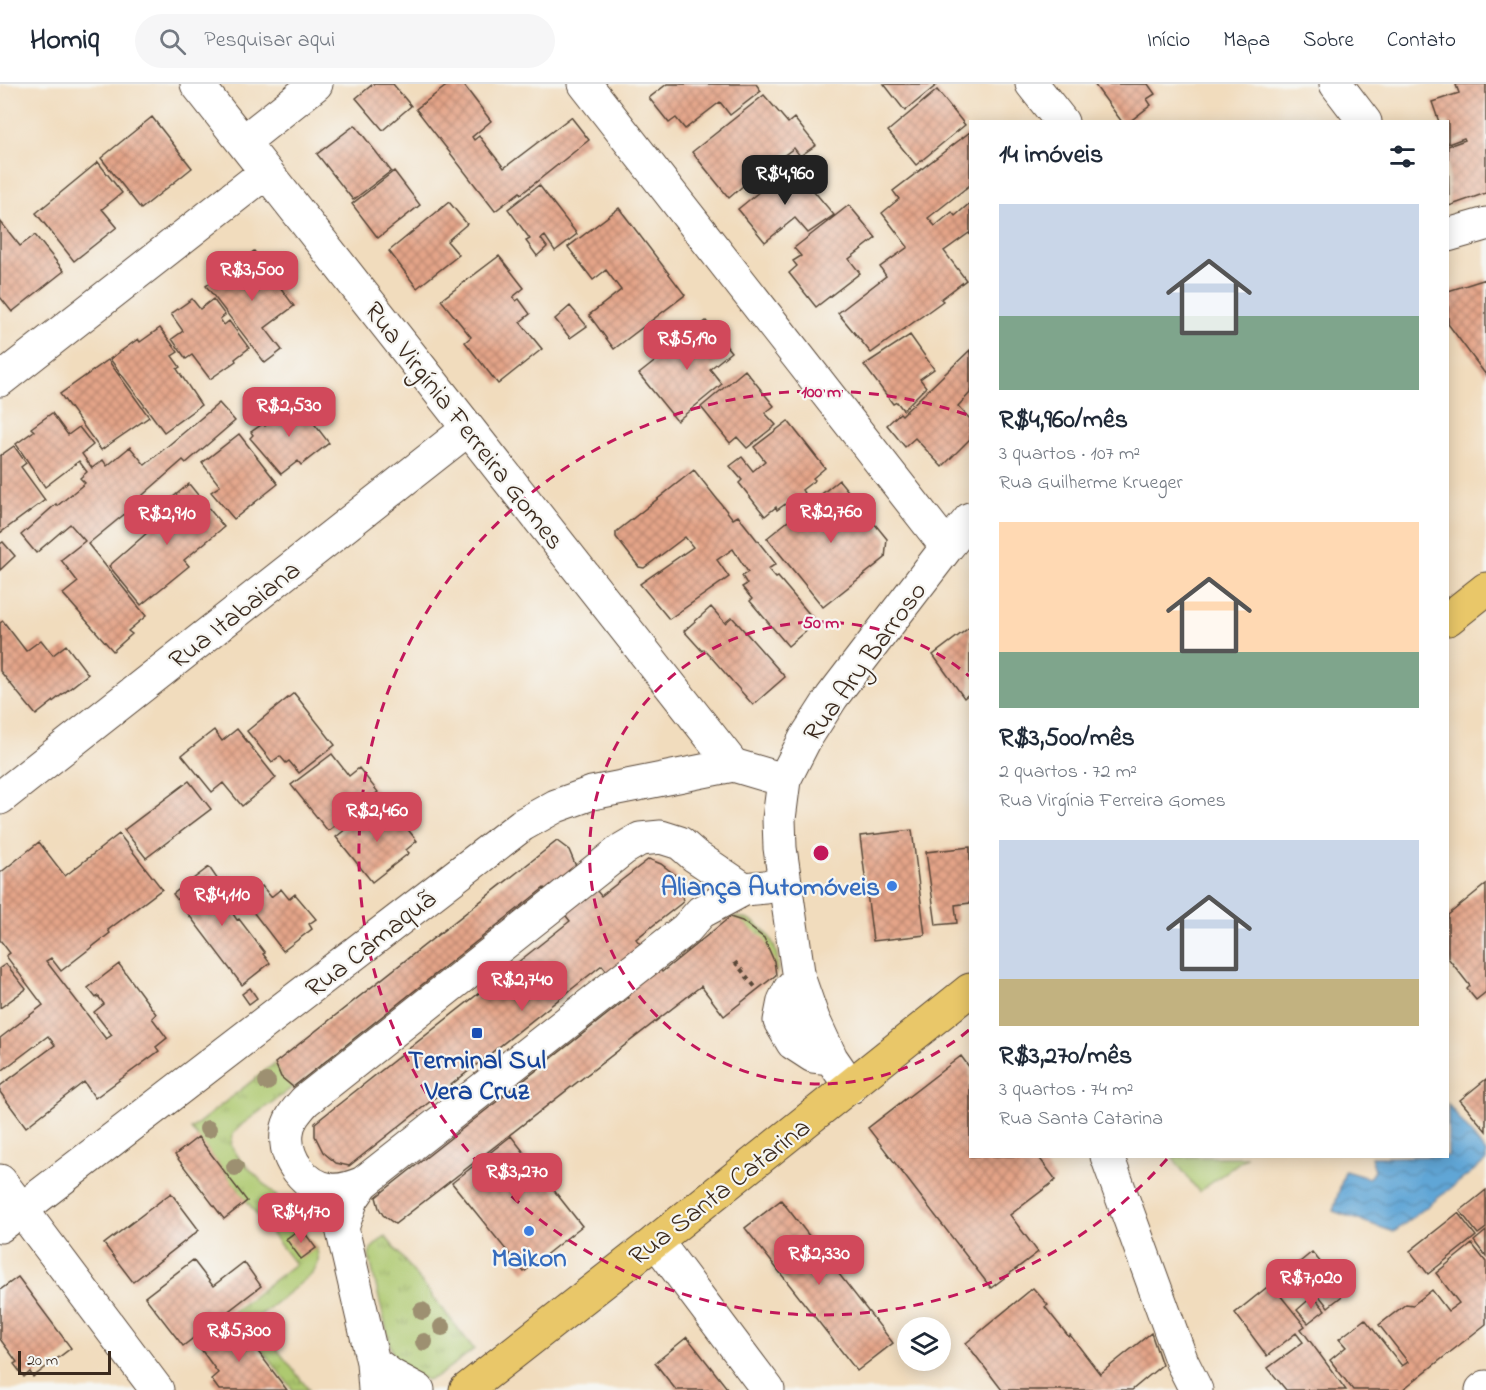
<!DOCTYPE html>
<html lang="pt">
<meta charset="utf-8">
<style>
body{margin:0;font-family:"Indie Flower",sans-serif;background:#f6f6f7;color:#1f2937;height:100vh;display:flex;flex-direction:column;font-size:22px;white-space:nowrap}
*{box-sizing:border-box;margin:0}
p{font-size:20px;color:#747a83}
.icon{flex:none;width:33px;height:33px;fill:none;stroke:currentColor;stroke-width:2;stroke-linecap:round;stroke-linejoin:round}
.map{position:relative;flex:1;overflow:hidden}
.panel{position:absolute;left:969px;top:36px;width:480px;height:1038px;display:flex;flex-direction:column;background:#fff;border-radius:0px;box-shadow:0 3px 15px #0003}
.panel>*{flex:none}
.fabs{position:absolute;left:897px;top:1233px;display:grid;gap:12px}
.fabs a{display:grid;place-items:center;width:54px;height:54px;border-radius:50%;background:#fff;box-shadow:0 3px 15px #0003;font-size:30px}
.scale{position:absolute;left:18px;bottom:15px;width:93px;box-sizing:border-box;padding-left:6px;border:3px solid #3b2a1e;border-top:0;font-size:16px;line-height:21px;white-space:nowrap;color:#3b2a1e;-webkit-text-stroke:4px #f6f6f2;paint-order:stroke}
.price{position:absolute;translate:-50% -51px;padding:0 14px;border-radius:12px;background:#d1495b;color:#fff;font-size:20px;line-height:39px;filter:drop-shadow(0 2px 3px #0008)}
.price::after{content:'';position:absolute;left:50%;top:36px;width:18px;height:14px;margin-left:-9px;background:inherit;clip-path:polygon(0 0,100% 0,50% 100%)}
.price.active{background:#222;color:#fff}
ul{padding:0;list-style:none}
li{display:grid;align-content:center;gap:12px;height:318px;padding:0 30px}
li span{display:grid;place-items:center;height:186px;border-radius:0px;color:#555}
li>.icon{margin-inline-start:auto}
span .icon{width:108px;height:108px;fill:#fffc;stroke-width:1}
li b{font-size:26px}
h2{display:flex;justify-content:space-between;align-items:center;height:72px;padding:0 30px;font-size:26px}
header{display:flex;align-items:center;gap:36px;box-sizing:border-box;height:84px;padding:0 30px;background:#fff;border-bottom:2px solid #e0e1e3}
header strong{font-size:28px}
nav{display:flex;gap:33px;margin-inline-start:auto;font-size:21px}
.search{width:420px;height:54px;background:#f6f6f7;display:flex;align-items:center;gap:15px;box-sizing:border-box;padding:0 21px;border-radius:33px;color:#747a83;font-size:22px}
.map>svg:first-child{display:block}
.grass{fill:url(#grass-tufts);stroke:#747a47;stroke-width:1.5}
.garden{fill:#aec970;stroke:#747a47;stroke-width:1.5}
.water{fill:url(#water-waves);stroke:#4e687a;stroke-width:1.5}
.building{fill:url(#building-cross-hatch)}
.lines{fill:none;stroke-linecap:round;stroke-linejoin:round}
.minor-casing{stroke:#564536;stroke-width:35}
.major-casing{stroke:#564536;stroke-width:35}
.path{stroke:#564536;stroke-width:4;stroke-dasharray:4.5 4.5;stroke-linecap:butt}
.minor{stroke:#fff;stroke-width:33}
.major{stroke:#e9c769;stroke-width:33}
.tree{fill:#9d9071}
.ring{fill:none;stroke:#c2185b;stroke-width:3;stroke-dasharray:10 8}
.shop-dot{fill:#3f7fe0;stroke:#f6f6f2;stroke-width:2}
.transit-dot{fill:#1a4fb4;stroke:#f6f6f2;stroke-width:2}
.labels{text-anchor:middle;stroke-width:4.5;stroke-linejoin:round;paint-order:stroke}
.street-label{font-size:27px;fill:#3b2a1e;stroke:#f6f6f2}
.shop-label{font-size:27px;font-weight:bold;fill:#366cbe;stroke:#f6f6f2;text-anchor:end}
.transit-label{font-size:27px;font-weight:bold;fill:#164399;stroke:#f6f6f2}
.centre{fill:#c2185b;stroke:#f6f6f2;stroke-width:3}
.ring-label{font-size:18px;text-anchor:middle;font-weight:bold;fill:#c2185b;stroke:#f6f6f2;stroke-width:4.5;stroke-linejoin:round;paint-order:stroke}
</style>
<header>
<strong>Homiq</strong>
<div class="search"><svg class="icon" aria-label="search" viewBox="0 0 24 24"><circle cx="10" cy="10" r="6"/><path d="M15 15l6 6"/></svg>Pesquisar aqui</div>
<nav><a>Início</a><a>Mapa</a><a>Sobre</a><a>Contato</a></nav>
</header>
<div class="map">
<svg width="1486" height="1306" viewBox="0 0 1486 1306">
<defs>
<pattern id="grass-tufts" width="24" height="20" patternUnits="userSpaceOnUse" patternTransform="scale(1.5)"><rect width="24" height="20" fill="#aec970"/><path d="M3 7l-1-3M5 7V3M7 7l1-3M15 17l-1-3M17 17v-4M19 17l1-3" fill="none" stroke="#8fa35b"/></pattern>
<pattern id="water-waves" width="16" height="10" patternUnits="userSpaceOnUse" patternTransform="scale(1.5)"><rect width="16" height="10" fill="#61a6d6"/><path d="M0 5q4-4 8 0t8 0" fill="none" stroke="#5187ad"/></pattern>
<pattern id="building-cross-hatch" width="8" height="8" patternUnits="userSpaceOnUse" patternTransform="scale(1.5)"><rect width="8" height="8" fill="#e4a488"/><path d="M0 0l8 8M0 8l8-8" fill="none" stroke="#ba866f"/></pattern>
</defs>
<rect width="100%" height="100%" fill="#f6f6f2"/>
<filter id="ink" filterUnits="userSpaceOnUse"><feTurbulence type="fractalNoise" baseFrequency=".0167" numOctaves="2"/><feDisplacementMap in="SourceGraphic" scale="12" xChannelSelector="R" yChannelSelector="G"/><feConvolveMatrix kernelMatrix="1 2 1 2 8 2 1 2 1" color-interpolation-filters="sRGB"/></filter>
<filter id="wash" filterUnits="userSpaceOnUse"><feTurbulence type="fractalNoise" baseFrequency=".008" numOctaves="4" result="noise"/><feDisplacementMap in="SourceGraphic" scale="24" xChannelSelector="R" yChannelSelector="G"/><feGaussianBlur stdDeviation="1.35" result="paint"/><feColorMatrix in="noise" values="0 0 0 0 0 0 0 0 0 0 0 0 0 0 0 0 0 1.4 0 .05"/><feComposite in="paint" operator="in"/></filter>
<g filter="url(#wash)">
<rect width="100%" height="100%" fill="#f1dcbd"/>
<!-- grass -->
<path class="grass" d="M730,833c31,-2 54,30 46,58z
M275,979l18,24 -52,38 -8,9 -2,11 8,13 37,38 40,52c4,10 3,17 -4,26l-58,46 55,70h-16l-60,-78 62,-48 -104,-135z
M385,1152l89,113 -36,27 -11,4 -25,-11 -10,-16 -23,-97 2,-7z"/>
<!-- garden -->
<path class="garden" d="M1172,1073h74l-47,35z"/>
<!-- water -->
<path class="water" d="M1448,1020l38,49v8l-92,71 -61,-21 12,-40 23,7c9,-6 6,-12 3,-21l77,-1z"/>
<g id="blocks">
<!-- building -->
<path class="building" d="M373,0h20l18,22 -28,24 -27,-32z
M449,0h14l28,37 -19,16 2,3 5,-4 25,32 67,-51 18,23 -68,54 -1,-2 -25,19 -79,-102z
M667,0h89l5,7 -31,24 -10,-13 -35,27 -9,-11 -7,5 -20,-25z
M884,0h54l-33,27z
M1094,0h54l7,10 -8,5 4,6 -22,17h-7z
M1458,0h28v109l-37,13 -1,-60 17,-6 -1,-2 -16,6v-22h-9l-7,-20 27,-9 -3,-8z
M937,6l28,35 -49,40 -28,-34z
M764,11l24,28 6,-5 22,27 -16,11 -6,-8 -19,14 -1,-3 -45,39 -37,-46z
M152,33l40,51 -51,41 -40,-51z
M355,41l36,46 -38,29 -36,-46z
M970,48v53l-42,33 7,8 17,-14 3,4 15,-13v32l-1,-2 -25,18 22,29 -25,19 2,2 -72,52 -33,-40 48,-37 -6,-9 28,-20 -26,-34 17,-14 -6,-8z
M98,78l24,31 -20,16 15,18 -43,34 -38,-48z
M792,81l42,50 -26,18 -13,-15 -30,24 -27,-33z
M394,87l26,34 -42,33 -26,-34z
M539,101l38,49 -22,17 -10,-15 -4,3 6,8 -10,9 -11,-15 4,-2 -22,-30z
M449,118l18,22 -20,17 12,14 -42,33 -28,-37z
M849,121l27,33 -27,21 11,14 -44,34 -27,-34 8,-7 -4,-5 8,-5 -7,-8z
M619,124l66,87 -71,54 -25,-34 32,-25 -15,-20 -13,10 -25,-33z
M0,137l20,25 15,-11 29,36 -52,41 -12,-15z
M254,167l40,55 -29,22 17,22 -17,13 -59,-77z
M499,172l25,32 -11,9 3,4 3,-2 11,15 -10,8 22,27 -44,35 -33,-42 6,-5 -30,-37z
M1486,195v96l-38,-51v-33z
M192,215l8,10 13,-10 12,16 -5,4 4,6 5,-4 20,27 -14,11 1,2 -26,18 -18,-24 -6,4 -14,-20 11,-8 -12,-17z
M570,222l17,20 -17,12 -15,-19z
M706,237l25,31 -21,17 12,15 -45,37 -38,-47z
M160,244l18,24 -6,4 8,11 -3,2 24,36 -37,27 -54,-73 28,-20 2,3z
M910,251l24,34 -14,10 6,8 -23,23 -6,-8 -4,2 -29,-39z
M970,266v43l-12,13 12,13v20l-28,28 -27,-29 -10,9 -18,-22 13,-12 2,2z
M108,276l41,57 -48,33 -41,-56z
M745,286l29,36 -9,7 11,12 -29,23 -10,-11 -7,6 -29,-36z
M296,316l33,43 -28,22 -3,-4 -17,13 -31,-36 3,-3 -2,-3 13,-9 1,3z
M219,319l16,18 -49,42 -3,-3 -47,41 2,2 -50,41 58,72 -18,15 4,3 -19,17 -50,-57 15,-12 -17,-22 24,-19 -15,-17 -34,29 -15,-18 35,-31 1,2 28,-23 -5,-5 7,-6 -8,-11 -34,26 -29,-43 18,-13 -3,-3 21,-15 16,22 11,-8 14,18 -11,9 10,14 11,-8 4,6 23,-19 15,18z
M788,337l37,47 -12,10 2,2 -13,10 2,3 -14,10 -2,-1 -11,8 -1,-3 -11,9 -26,-33 3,-3 -12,-14 12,-9 11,14 12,-10 -11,-14z
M239,350l39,50 -44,35 -23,-27 9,-6 -18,-23z
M14,362l12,17 -5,4 24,33 -45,33v-77z
M694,386l39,49 5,-3 38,48 -8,5 8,9 2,-1 38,45 -28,24 -38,-45 2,-2 -10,-12 5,-3 -5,-8 6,-4 -15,-23 -16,11 12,17 -60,42 -29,-35 53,-37 -8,-10 -41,31 -5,-1 -23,-30v-5z
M839,396l48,59 -2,19 -62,49 -56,-69z
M189,400l35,43 -40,33 5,6 -48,39 -32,-39 47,-41 8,9 7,-5 -15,-18z
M3,458l12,14 -15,14v-26z
M711,523l14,16 7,-6 53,60 -32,28 -49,-56 -2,2 -18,-20z
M3,537l23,30 15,-11 12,15 13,-10 22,29 -52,41 -36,-44v-48z
M970,543v66l-6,5 -31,-43z
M294,609l41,52 -36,28 -10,-12 -3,2 -6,-7 -8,6 -25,-31z
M237,645l39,49 -34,28 -19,-23 -11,9 -30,-37 32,-25 8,11z
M332,670l17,22 10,-8 19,24 -50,39 -37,-46z
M189,697l22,28 -65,49 -22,-28z
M372,724l12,14 11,-9 22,28 -11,9 3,3 -37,29 -36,-45z
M912,746l13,105 -52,6 -13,-105z
M119,750l43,55 -54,41 2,3 -49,38 -10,-13 -5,3 60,78 6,-4 -18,-23 10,-8 -6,-8 -2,2 -8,-10 31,-24 37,50 -4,4 15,20 -11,9 3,4 -64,47 -11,-16 -58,45 -26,-35v-6l55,-41 -7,-9 -48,36v-34l43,-33 -37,-49 4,-3 -10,-13v-67l39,-31 26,34z
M557,757l12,9 6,14 26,32 48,-37 12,5 13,10 7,14 2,14 -47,37 26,33 68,-55 12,4 22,17 10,23 2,14 -52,41 -23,-30 -306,238 -12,-9 -4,-7 -3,-11 252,-199 -26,-33 -253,201 -13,-3 -13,-11 -8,-16v-13l255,-202 -26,-33 -251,199 -12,-10 -6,-14z
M970,763v56l-15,2 2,18 -21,2 -10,-73z
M209,783l11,16 -5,4 22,33 2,-1 26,34 -2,1 7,9 -28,22 -69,-91z
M1486,800v108l-10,8 -9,-11 3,-3 -22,-28v-43z
M262,802l9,11 10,-8 8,10 6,-5 21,25 -7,5 3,5 -29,22 -39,-51z
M6,880l20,25 -26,19v-40z
M250,904l7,10 -8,6 -7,-10z
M961,972l9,12v88h68l18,24 -46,35 28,37 -47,36 -123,-160z
M1486,995v52l-26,-31z
M511,1052l71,90 -58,46 -72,-89z
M198,1053l49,64 -23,18 -49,-64z
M1486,1106v38l-8,6 -18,-23z
M171,1109l28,37 -66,52 -29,-38z
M781,1116l112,143 -36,28 -112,-143z
M1458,1129l18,23 -48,38 -18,-23z
M301,1144l15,20 -15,11 -15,-20z
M1486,1147v26l-12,-16z
M1472,1160l14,18v62l-84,66h-49l-23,-30 16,-13 -7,-8 26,-20 37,47 6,-4 -29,-37 27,-21 7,1 19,-15 16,21 11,-8 -23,-30z
M1312,1168l34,41 -18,14 -33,-41z
M193,1176l20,26 31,-24 17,24 -78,60 -38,-49z
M18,1193l53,71 -38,29 -3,-5 -6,5 -10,-13 3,-2 -17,-23v-49z
M1271,1200l34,42 -4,3 45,61h-60l-18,-22 35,-26 -7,-9 -29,23 -32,-43z
M1033,1204l15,17 -3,2 24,30 1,-2 30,39 51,-41 11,32 -30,25h-130l-36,-47z
M1313,1212l12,14 -17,13 -11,-13z
M235,1237l52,69h-68l-8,-11 7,-6 -18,-25z
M687,1253l40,51 -3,2h-48l-21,-27z"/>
</g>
</g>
<g filter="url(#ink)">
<use href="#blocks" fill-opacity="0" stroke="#564536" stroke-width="1.5"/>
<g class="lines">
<!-- minor casing -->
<g class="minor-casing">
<path id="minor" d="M197,0l536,681
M585,0l362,463
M1032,0l30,38
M1336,0l29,38
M243,58l73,-58
M1448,151l38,-11
M0,296l266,-208
M0,714l468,-369
M744,805l-49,-33 -15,-13 -19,-6 -21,2 -17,10 -318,252c-8,9 -17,19 -18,32 -3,26 18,54 44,57 12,1 22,-3 32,-7l323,-254 15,-17 43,-23 22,-2 18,-6
M799,895l-9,10 -6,12 -4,20 13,22 20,13 18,2
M851,1003l-20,-29 -18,-39 -14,-40 -19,-131 -1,-29 5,-39 21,-41 27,-42 115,-150 23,-28
M1107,1072l75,206 14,28
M0,1097l157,209
M363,1099l-11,16 -10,29 31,134 2,28
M0,1142l522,-401 34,-19 36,-13 141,-28 51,15
M656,1157l112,149
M373,1278l19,14 26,14
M1482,1306l4,-3"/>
</g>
<!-- major casing -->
<g class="major-casing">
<path id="major" d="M1448,535l38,-30
M466,1306l190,-149 314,-251"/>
</g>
<!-- path -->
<path class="path" d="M735,878l21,26"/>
<!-- minor -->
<use href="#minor" class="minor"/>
<!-- major -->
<use href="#major" class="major"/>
</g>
<!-- trees -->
<g class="tree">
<circle cx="267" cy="998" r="9"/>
<circle cx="208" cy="1045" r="9"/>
<circle cx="235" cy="1083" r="9"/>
<circle cx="422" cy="1227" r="9"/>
<circle cx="442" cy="1243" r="9"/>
<circle cx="424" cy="1258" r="9"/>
</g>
</g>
<!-- distance rings -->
<g class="ring">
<path d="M969 946A231 231 0 1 1 969 592"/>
<path d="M1167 1075A462 462 0 1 1 968 331"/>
</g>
<!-- markers -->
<g class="shop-dot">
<circle cx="892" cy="802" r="6"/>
<circle cx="529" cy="1147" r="6"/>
</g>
<rect class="transit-dot" x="471" y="943" width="12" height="12" rx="3"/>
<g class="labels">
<!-- street labels -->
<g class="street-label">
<text transform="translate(465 341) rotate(52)" y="9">Rua Virgínia Ferreira Gomes</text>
<text transform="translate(234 530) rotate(-38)" y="9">Rua Itabaiana</text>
<text transform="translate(864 577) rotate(-54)" y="9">Rua Ary Barroso</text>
<text transform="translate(370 859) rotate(-38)" y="9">Rua Camaquã</text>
<text transform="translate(719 1107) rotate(-38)" y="9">Rua Santa Catarina</text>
</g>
<!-- shop labels -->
<g class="shop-label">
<text x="880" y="811">Aliança Automóveis</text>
<text x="529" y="1182" text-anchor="middle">Maikon</text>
</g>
<!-- transit labels -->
<g class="transit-label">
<text x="477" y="984">Terminal Sul<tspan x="477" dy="31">Vera Cruz</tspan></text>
</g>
</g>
<circle cx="821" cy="769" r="9" class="centre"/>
<g class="ring-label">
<text x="821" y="313">100 m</text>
<text x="821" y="544">50 m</text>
</g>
</svg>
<div class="fabs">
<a><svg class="icon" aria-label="layers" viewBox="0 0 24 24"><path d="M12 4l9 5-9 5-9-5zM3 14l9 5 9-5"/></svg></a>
</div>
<div class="scale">20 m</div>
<b class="price active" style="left:785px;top:122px">R$4,960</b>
<b class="price" style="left:252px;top:218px">R$3,500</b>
<b class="price" style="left:687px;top:287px">R$5,190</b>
<b class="price" style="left:289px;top:354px">R$2,530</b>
<b class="price" style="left:831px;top:460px">R$2,760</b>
<b class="price" style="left:167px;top:462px">R$2,910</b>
<b class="price" style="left:377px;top:759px">R$2,460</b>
<b class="price" style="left:222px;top:843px">R$4,110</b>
<b class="price" style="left:522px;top:928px">R$2,740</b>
<b class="price" style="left:517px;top:1120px">R$3,270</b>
<b class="price" style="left:301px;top:1160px">R$4,170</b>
<b class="price" style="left:819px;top:1202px">R$2,330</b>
<b class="price" style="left:1311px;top:1226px">R$7,020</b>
<b class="price" style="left:239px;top:1279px">R$5,300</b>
<section class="panel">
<h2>14 imóveis<svg class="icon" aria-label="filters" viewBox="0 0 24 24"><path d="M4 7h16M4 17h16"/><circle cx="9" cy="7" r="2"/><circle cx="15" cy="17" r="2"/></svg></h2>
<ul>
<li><span style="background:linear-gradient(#c9d6e8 60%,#7fa58c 0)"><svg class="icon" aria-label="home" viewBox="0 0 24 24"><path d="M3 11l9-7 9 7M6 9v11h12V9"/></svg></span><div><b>R$4,960/mês</b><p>3 quartos · 107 m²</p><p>Rua Guilherme Krueger</p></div></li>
<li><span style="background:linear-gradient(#ffd9b3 70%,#7fa58c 0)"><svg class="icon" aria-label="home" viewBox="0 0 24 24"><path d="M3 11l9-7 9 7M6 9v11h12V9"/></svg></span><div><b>R$3,500/mês</b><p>2 quartos · 72 m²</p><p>Rua Virgínia Ferreira Gomes</p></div></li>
<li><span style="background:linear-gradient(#c9d6e8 75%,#c2b280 0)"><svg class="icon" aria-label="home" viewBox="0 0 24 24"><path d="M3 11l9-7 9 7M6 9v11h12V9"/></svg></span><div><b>R$3,270/mês</b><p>3 quartos · 74 m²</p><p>Rua Santa Catarina</p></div></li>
</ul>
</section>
</div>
